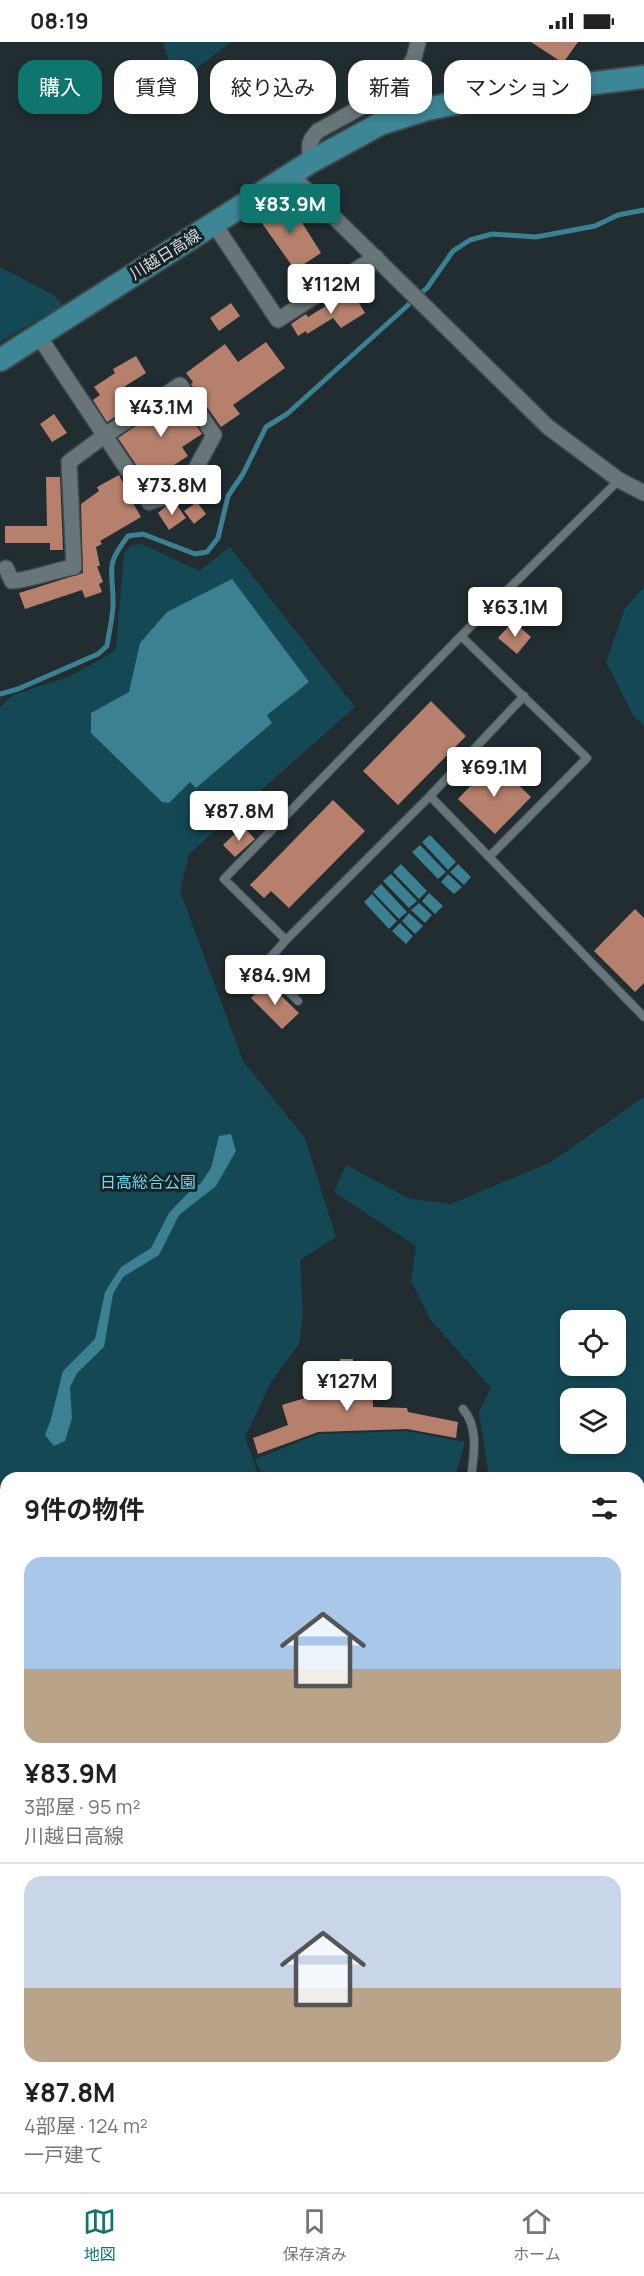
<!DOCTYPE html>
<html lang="ja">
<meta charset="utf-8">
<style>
body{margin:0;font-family:Manrope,"Noto Sans JP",sans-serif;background:#f2f2f2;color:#222;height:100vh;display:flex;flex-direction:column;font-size:22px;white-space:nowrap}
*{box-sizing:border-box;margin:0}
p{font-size:20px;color:#767676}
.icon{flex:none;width:33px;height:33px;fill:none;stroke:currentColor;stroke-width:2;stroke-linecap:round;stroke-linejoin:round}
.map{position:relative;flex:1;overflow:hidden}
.drawer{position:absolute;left:0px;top:1430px;width:645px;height:722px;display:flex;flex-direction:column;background:#fff;border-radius:18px 18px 0 0;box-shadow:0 3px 9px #0003}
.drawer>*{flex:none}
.banner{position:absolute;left:18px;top:18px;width:609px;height:54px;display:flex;gap:12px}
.fabs{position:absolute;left:560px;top:1268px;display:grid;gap:12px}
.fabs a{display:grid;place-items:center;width:66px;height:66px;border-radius:12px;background:#fff;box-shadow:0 3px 9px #0003;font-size:30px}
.price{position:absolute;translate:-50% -51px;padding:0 14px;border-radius:6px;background:#fff;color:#222;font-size:20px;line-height:39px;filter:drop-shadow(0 2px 3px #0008)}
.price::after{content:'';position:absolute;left:50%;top:36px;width:18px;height:14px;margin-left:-9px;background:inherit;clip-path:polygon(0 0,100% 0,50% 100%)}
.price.active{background:#0f766e;color:#fff}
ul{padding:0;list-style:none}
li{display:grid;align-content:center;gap:12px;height:318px;padding:0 24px}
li+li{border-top:2px solid #e0e0e0}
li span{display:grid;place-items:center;height:186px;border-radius:18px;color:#555}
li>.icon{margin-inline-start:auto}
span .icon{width:108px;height:108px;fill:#fffc;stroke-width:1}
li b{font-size:26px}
h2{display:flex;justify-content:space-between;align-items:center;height:72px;padding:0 24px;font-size:26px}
.tag{padding:0 21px;border-radius:18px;background:#fff;box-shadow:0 3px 9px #0003;font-size:21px;line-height:54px}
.tag.active{background:#0f766e;color:#fff}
.status{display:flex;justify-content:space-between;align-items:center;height:42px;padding:0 30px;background:#fff;direction:ltr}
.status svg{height:16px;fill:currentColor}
.tab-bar{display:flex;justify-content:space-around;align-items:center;height:84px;border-top:2px solid #e0e0e0;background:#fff;font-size:16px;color:#767676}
.tab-bar a{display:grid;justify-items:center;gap:3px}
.tab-bar .active{color:#0f766e}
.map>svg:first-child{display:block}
.green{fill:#144854;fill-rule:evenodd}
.water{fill:#3b8191}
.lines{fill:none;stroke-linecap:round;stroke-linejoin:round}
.stream{stroke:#3b8191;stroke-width:5}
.building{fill:#b6806c}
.lane-casing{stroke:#3f494c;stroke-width:10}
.street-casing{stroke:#3f494c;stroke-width:18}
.secondary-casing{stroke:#3f494c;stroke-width:24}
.primary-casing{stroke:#3f494c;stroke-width:26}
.lane{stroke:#68767a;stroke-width:8}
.street{stroke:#68767a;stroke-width:15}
.secondary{stroke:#68767a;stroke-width:21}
.primary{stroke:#3c8695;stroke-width:22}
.labels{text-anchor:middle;stroke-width:6;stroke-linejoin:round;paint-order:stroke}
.street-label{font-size:16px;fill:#d6dedf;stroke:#182326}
.park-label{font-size:16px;fill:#6dd8f0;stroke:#182326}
</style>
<div class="status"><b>08:19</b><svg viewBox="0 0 49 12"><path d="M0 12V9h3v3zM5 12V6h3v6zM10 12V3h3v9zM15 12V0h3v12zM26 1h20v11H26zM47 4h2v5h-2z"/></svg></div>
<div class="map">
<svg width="644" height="2150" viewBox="0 0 644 2150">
<rect width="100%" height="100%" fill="#212d30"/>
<!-- green -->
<path class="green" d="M163,0h68l-43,33 -19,-13z
M0,225l52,27 11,11 -63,37z
M142,502l57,27 31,-24 125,160 -166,147 -9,37 63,170 62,77 31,99 -36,23 3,55 -4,29 -28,38 -26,55 14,40 -253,1v228h-6v-999l13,-12 56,-18 43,-24 4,-6 8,-92 6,-9z
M644,545v139l-11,-11 -27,-53 19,-54z
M644,1055v747l-5,8v-374l-150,-1 -10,-65 12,-24 -61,-69 -19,-38 5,-35 -82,-54 12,-27 64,34 41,5 100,-42zM570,1278h45v45h-45zM570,1356h45v45h-45z
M407,1389l58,11 -10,35h-192l-8,-18 64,-25z
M0,1689h6v456h633v-79l5,3v81h-644z"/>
<!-- water -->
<path class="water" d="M232,537l77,103 -42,33 5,8 -76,65 -6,-6 -21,21 -7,-1 -71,-69v-20l38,-21 11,-49 27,-31z
M430,793l26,27 -8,8 -26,-28z
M420,803l26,27 -8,7 -26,-27z
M401,822l26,27 -8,8 -26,-27z
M458,822l13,13 -7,8 -14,-13z
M391,832l26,27 -8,7 -26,-27z
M448,832l14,13 -8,7 -13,-12z
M381,842l26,28 -8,7 -26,-27z
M429,851l14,13 -8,8 -13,-13z
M372,852l25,27 -8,8 -25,-27z
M419,861l13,12 -7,8 -14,-13z
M409,871l14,13 -8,8 -13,-13z
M400,881l13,13 -7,8 -14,-13z
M231,1092l5,17 -20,35 -37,29 -20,40 -36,22 -10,17 -9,53 -27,26 -7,14 2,31 -7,23 -11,5 -9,-11 6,-16 12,-48 32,-32 10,-47 16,-25 30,-19 18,-35 19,-20 13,-10 10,-15 8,-32z
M0,2103l6,2v40h24l1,5h-31z"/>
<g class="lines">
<!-- stream -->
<path class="stream" d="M0,652l18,-5 80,-35 9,-8c2,-15 7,-32 6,-48 -1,-32 -7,-33 15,-62l15,-2 52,20 12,-2 11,-14 10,-42 15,-22 23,-47 21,-13 140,-126 26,-37 17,-11 22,-6 44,3 59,-11 23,-11 26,-5"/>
</g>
<!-- building -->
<path class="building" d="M531,0h47l-15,21z
M288,158l33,53 -26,17 -36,-51 4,-3 -1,-2 11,-8 2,3z
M353,251l12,20 -24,15 -8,-10 -26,16 -1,-3 -8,5 -7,-12 15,-10 2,3 34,-21 2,3z
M231,261l9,13 -21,15 -9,-13z
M266,300l19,26 -52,37 7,9 -19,13 -30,-43 2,-2 -7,-9 39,-29 13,18z
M136,314l10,17 -27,17 11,17 -23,15 -14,-22 7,-5 -6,-8 21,-14 -2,-4z
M177,356l25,36 -20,13 6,9 -25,16 -4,-6 -10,7 -3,-4 -5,3 -23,-34z
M54,372l13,19 -15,9 -12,-18z
M119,433l7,13 -1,1 16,28 -41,24 2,3 -6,3 4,19h-3l6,16 -4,2 3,8 -17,6 -3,-8 -57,19 -6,-16 64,-20 -2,-69 18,-13 -2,-4z
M46,435h14l3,73h-13v-7h-45v-17h42z
M197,460l9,12 -12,10 -10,-13z
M176,462l10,14 -17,12 -11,-17 7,-6z
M513,579l18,16 -14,17 -19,-16z
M431,659l35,35 -68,69 -35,-34z
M494,719l37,36 -36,37 -37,-35z
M333,758l32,31 -76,77 -18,-17 -7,7 -14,-13z
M243,784l12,13 -20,18 -12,-12z
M635,867l9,9v65l-9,9 -41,-41z
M267,940l32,31 -17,16 -31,-31z
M340,1317h13v13h19l1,35 34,1 1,4 50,10 -2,16 -49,-9 -89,3 -60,22 -5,-16 35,-13 -6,-20 40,-12 -1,-20h19z"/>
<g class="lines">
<!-- lane casing -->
<g class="lane-casing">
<path id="lane" d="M461,594l126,122 -98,99
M430,754l214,221
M286,898l-62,-61 237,-243 158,-156
M298,959l-35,-35 23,-26 144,-144 94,-100
M463,1367c16,18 11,46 8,69"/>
</g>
<!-- street casing -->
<g class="street-casing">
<path id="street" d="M396,46l25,11 6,10
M312,119c-4,-14 -4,-20 6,-30l78,-43 18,-30 4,-16
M291,133l257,252 71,53 25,13
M214,182l64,96 98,-63
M6,526l6,13c22,-2 39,-10 62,-14l-5,-105 35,-26 76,-51 34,50 -31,57 -34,10 -111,-167"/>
</g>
<!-- secondary casing -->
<g class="secondary-casing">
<path id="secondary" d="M0,1673h6
M639,2051l5,3"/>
</g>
<!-- primary casing -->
<g class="primary-casing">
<path id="primary" d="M0,318l312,-199 68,-37 47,-15 64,-13 153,-19"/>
</g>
<!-- lane -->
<use href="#lane" class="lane"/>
<!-- street -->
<use href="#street" class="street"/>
<!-- secondary -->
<use href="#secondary" class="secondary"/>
<!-- primary -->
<use href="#primary" class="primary"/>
</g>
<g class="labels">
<!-- street labels -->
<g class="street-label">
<text transform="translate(165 212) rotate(-32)" y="6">川越日高線</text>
</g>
<!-- park labels -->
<g class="park-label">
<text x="148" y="1146">日高総合公園</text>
</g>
</g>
</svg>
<div class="fabs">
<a><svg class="icon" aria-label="locate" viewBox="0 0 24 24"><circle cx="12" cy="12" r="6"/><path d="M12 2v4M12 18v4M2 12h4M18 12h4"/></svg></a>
<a><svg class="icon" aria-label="layers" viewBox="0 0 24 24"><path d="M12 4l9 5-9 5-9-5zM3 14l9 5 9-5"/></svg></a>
</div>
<b class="price active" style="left:290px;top:193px">¥83.9M</b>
<b class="price" style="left:331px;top:273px">¥112M</b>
<b class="price" style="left:161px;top:396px">¥43.1M</b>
<b class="price" style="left:172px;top:474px">¥73.8M</b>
<b class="price" style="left:515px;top:596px">¥63.1M</b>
<b class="price" style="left:494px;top:756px">¥69.1M</b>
<b class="price" style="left:239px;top:800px">¥87.8M</b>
<b class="price" style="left:275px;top:964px">¥84.9M</b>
<b class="price" style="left:347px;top:1370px">¥127M</b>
<div class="banner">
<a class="tag active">購入</a>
<a class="tag">賃貸</a>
<a class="tag">絞り込み</a>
<a class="tag">新着</a>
<a class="tag">マンション</a>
</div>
<section class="drawer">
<h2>9件の物件<svg class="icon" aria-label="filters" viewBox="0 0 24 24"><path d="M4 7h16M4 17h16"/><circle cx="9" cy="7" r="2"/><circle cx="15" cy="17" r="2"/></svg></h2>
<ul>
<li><span style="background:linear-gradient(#a9c7e8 60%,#b9a48a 0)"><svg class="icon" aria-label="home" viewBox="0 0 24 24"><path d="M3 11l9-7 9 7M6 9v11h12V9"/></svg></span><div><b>¥83.9M</b><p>3部屋 · 95 m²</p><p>川越日高線</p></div></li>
<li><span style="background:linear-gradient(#c9d6e8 60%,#b9a48a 0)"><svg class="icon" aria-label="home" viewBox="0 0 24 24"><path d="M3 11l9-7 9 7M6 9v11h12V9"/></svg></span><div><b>¥87.8M</b><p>4部屋 · 124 m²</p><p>一戸建て</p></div></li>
</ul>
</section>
</div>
<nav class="tab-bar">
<a class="active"><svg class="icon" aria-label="map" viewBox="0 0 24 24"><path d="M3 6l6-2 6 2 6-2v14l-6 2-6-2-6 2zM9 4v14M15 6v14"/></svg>地図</a>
<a><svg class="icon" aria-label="saved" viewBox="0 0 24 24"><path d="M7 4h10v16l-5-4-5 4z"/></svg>保存済み</a>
<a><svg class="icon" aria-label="home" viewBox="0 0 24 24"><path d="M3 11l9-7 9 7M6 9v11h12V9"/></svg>ホーム</a>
</nav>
